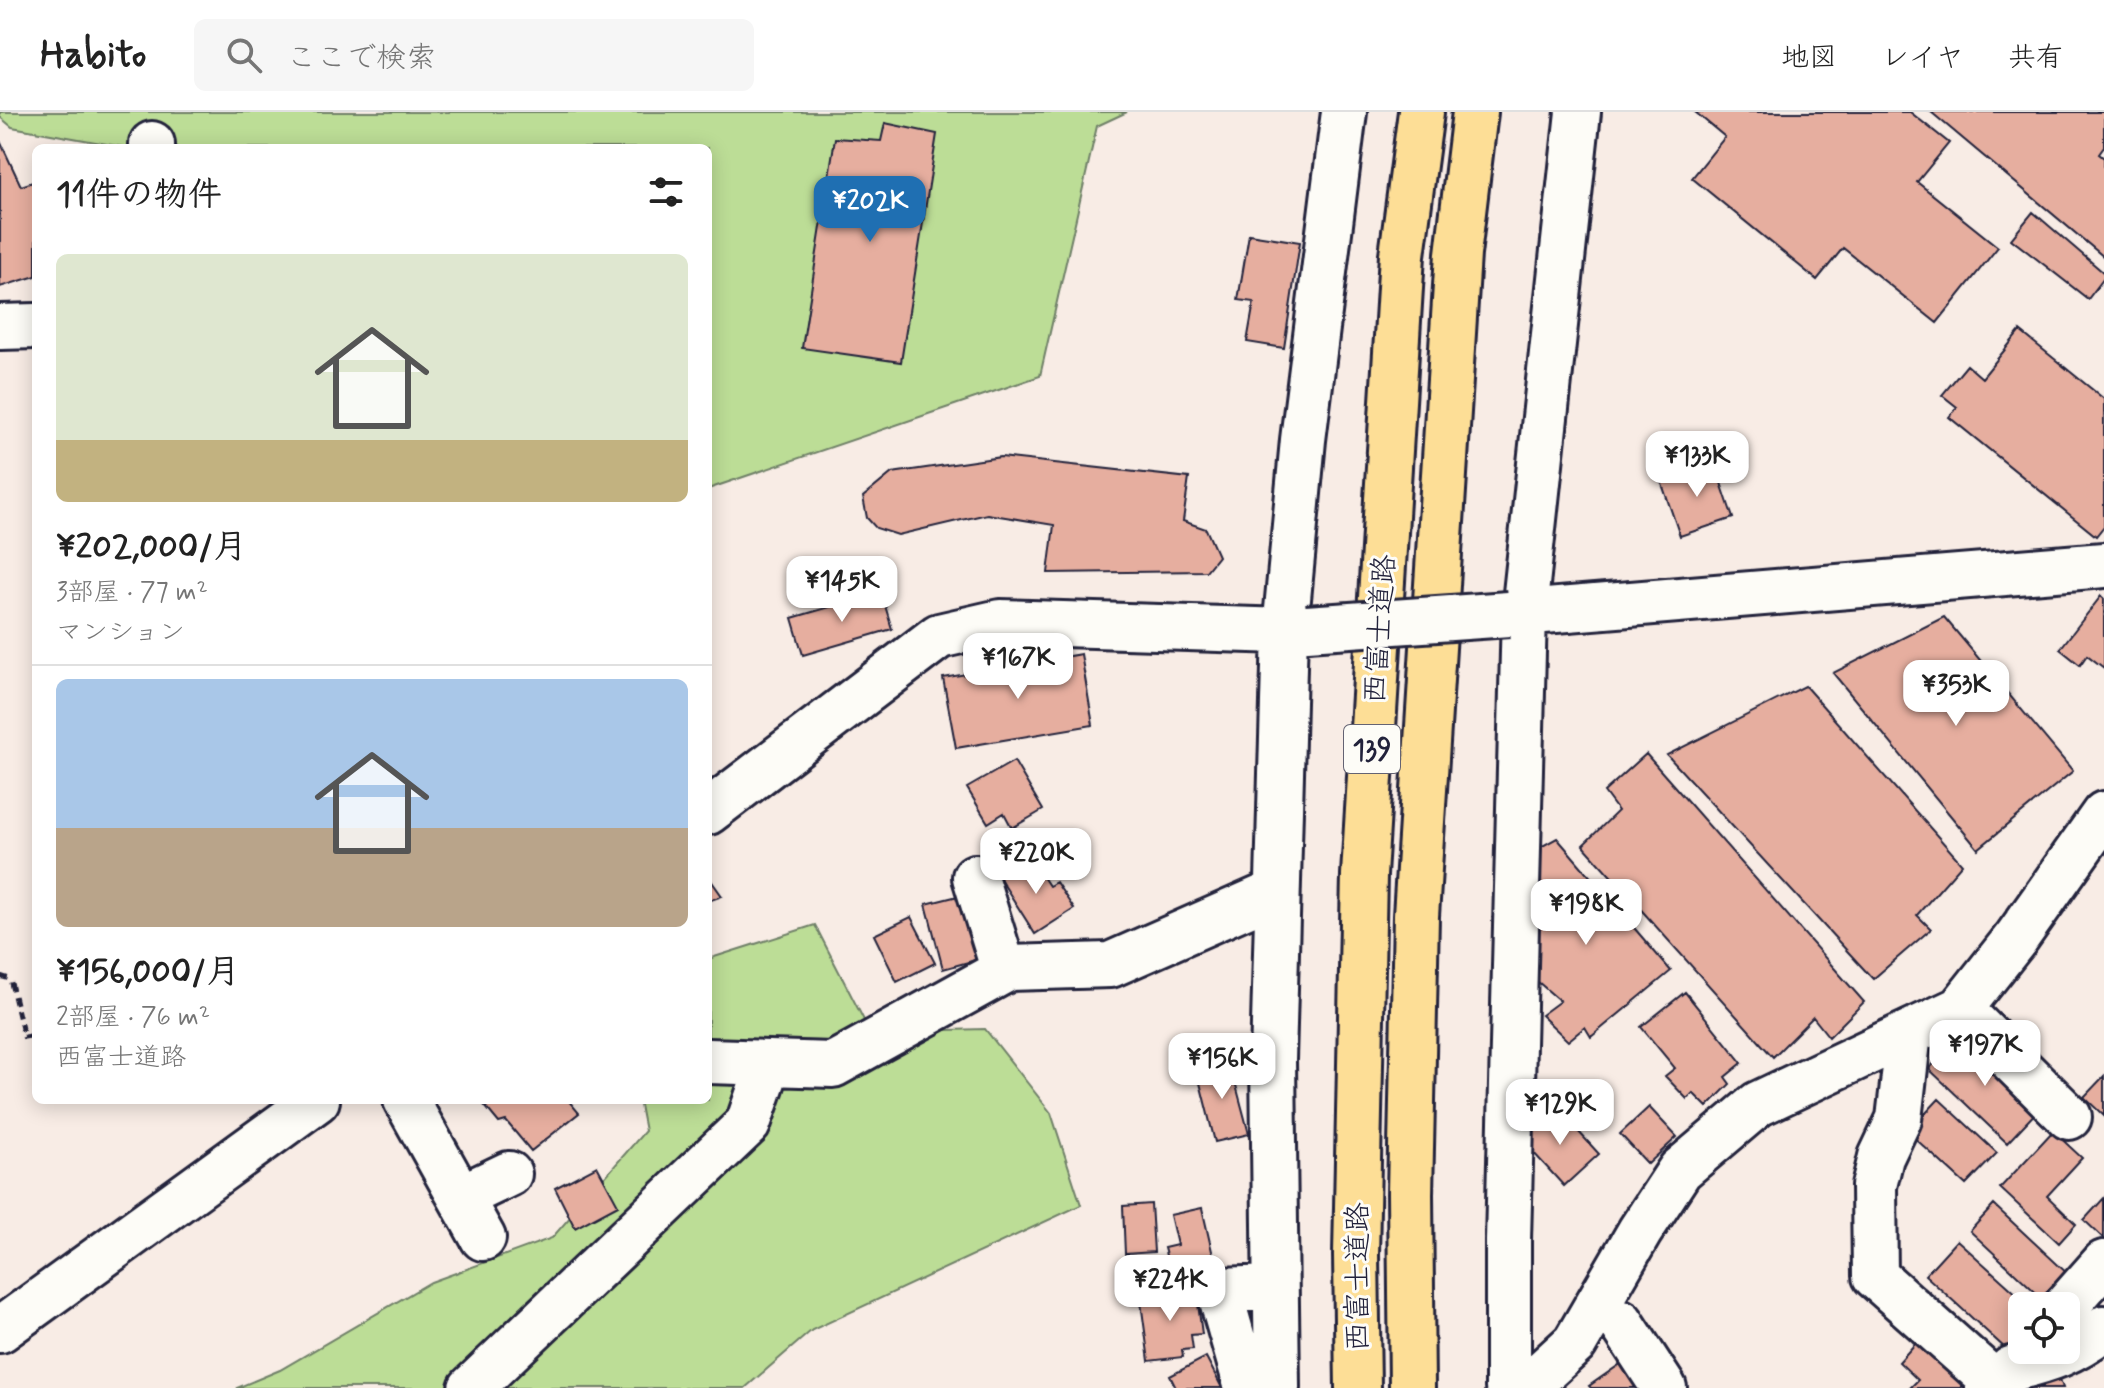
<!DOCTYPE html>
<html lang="ja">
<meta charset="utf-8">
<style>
body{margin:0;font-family:Mynerve,"Klee One",sans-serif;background:#f6f6f6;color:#222;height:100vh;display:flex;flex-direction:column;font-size:30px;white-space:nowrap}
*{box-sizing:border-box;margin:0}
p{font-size:26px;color:#767676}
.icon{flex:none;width:44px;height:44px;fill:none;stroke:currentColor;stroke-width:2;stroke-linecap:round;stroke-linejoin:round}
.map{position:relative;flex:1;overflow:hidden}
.panel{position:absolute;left:32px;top:32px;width:680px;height:960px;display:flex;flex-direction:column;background:#fff;border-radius:12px;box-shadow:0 4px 20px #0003}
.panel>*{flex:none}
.controls{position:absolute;left:2008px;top:1180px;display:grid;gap:16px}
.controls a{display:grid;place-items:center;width:72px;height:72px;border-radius:12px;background:#fff;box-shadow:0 4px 20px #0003;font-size:40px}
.price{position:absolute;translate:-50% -68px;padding:0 18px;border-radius:16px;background:#fff;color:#222;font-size:26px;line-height:52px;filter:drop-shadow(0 2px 4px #0008)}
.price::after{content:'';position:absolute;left:50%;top:48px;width:24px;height:18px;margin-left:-12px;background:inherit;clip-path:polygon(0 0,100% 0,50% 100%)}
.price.current{background:#1f6fb2;color:#fff}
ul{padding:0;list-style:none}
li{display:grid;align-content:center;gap:16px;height:424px;padding:0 24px}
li+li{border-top:2px solid #e0e0e0}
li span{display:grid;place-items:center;height:248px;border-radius:12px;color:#555}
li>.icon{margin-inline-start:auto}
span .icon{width:144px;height:144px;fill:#fffc;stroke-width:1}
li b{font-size:34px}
h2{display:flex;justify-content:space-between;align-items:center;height:96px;padding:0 24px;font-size:34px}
header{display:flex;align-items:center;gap:48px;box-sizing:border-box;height:112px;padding:0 40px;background:#fff;border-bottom:2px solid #e0e0e0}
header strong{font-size:38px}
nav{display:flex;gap:44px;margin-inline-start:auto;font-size:28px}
.search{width:560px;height:72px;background:#f6f6f6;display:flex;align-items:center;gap:20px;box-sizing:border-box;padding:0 28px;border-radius:12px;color:#767676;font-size:30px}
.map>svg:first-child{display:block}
.green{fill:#bcdd96;stroke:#6f8068;stroke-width:2}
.building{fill:#e6ae9f;stroke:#22223b;stroke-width:2}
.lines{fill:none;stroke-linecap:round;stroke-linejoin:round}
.minor-casing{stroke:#22223b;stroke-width:50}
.highway-casing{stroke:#22223b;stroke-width:50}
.path{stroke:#22223b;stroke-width:5;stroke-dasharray:8 6;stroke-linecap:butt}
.minor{stroke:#fdfcf7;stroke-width:44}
.highway{stroke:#fdde96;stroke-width:44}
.minor-bridge-casing{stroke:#22223b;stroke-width:50;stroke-linecap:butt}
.minor-bridge{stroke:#fdfcf7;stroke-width:44}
.labels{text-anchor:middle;stroke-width:6;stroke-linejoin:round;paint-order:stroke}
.shield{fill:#fdfcf7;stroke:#646373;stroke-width:2}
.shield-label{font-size:28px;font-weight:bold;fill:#22223b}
.street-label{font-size:30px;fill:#22223b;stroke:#fdfcf7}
</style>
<header>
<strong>Habito</strong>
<div class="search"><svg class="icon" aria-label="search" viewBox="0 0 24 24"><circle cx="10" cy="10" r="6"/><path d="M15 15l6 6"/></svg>ここで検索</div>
<nav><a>地図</a><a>レイヤ</a><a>共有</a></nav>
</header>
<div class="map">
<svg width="2104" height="1276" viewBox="0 0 2104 1276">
<rect width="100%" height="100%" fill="#f8ece5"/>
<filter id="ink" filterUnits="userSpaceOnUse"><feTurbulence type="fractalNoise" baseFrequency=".0125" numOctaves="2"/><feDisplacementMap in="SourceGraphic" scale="16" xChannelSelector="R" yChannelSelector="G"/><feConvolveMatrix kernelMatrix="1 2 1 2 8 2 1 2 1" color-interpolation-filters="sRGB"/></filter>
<g filter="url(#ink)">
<!-- green -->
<path class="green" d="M0,0h1127l-30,14 -57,250 -332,113v-341h-579l-117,-21 -12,-10z
M815,813l55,107 115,-3 66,84 30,92 -269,125 -67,58h-508l43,-18 151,-88 121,-44 93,-107 -6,-31h69v-141z"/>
<!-- building -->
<path class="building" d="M1695,0h215l39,31 -32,39 81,65 -61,76 -94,-75 -26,32 -125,-102 33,-41z
M1931,0h173v35l-5,7 5,4v99z
M885,11l52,11 -36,228 -99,-14 33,-210 46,3z
M0,29l21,45 15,-5v95l-36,11z
M2033,100l71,61v5l-16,21 -77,-60z
M1249,122l51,8 -16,106 -37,-6 7,-40 -16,-2z
M2020,219l84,68v127l-8,10 -147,-119 8,-10 -15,-12 25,-30 15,13z
M1001,345l188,21 -6,43 23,8 12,27 -12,15 -158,2 6,-48 -67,-11 -89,21 -22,-7 -9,-10 -4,-21 29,-24z
M1714,350l19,56 -53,18 -19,-55z
M881,480l11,37 -89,26 -11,-37z
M2101,484l3,3v69l-17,-13 -7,10 -20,-16z
M1944,505l129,154 -95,78 -145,-176z
M1081,542l12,71 -137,23 -13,-70z
M1805,574l157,178 -45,51 14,14 -58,50 -206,-224z
M1646,642l218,248 -35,35 -16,-20 -40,40 -190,-212 35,-34 -14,-19z
M1014,649l29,49 -31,18 -8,-15 -16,10 -21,-35z
M1557,726l114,133 -80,66 -6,-10 -17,14 -27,-26 19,-14 -23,-20 -2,-131z
M1030,745l19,29 7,-4 18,27 -39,25 -36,-57z
M708,764l14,20 -14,5z
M966,782l17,64 -40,11 -17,-65z
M911,805l24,46 -38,19 -23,-47z
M1685,880l57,71 -17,14 5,7 -23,23 -14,-14 -6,6 -22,-23 10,-8 -34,-41z
M1962,921l79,74 -34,36 -78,-74z
M1229,947l20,75 -34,8 -19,-75z
M2104,964v40l-20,-19z
M1939,987l58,54 -31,32 -58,-53z
M480,988h88l11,13 -48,38 -25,-30 -7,2z
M1649,995l28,30 -29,27 -28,-30z
M1557,996l42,46 -35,32 -42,-46z
M2053,1019l29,27 -35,38 29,28 -17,19 -59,-55z
M597,1054l21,39 -43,23 -20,-40z
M2104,1086v41l-20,-19z
M1151,1092l3,48 -29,2 -2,-48z
M1994,1093l76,71 -24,26 -76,-71z
M1202,1096l12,52 -36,8 -2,-7 -8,2 -4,-15 13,-3 -7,-30z
M1957,1128l73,66h-8v25l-16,18 -81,-74z
M1196,1177l6,45 -11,1 2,14 -11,1 1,7 -34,4 -9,-66z
M1922,1224l48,43 -9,9h-51l8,-8 -19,-18z
M1206,1245l16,31h-46l-6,-12z
M1622,1251l18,25h-49l-2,-2z
M2058,1261l5,15h-45z"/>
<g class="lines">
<!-- minor casing -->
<g class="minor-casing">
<path id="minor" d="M152,32v4
M0,215l36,-1
M1509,502l595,-49
M708,700l231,-176 61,-14 285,9 22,-3
M975,765l29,94
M1960,897l109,108
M1909,921l-10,86 -18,38 -7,29 1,90 118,105 -5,7
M708,949l125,4 176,-97 101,-3 166,-73
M406,988l77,138
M461,1085l48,-23
M2066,1194l38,-43
M1621,1210l43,66
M0,1218l317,-230
M2011,1257c38,-9 62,-17 93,-41
M471,1276l277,-264 21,-61
M1247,1276l-28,-98 56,-2
M1277,1276l-4,-328 12,-429 18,-191 41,-328
M1508,1276v-147l16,-629 54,-500
M1521,1276l18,-12 36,-33 65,-112 40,-61 78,-66 202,-95 57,-72 87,-123"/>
</g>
<!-- highway casing -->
<g class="highway-casing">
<path id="highway" d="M1358,1276l-2,-133 8,-380 38,-620 19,-143
M1412,1276l-2,-194 6,-278 42,-662 17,-142"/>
</g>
<!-- path -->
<path class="path" d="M0,864l10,3 14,58 12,-2"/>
<!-- minor -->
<use href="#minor" class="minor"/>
<!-- highway -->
<use href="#highway" class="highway"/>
<!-- minor-bridge casing -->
<g class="minor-bridge-casing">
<path id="minor-bridge" d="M1307,516l202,-14"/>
</g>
<!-- minor-bridge -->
<use href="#minor-bridge" class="minor-bridge"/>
</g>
</g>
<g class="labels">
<!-- shield labels -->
<rect class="shield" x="1344" y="613" width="56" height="48" rx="6"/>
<g class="shield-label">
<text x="1372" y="647">139</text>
</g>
<!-- street labels -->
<g class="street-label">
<text transform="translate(1379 517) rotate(-86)" y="10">西富士道路</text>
<text transform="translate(1357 1165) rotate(-90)" y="10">西富士道路</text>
</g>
</g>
</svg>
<div class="controls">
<a><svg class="icon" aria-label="locate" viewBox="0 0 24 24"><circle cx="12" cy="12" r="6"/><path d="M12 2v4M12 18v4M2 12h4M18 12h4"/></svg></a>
</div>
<b class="price current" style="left:870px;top:132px">¥202K</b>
<b class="price" style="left:1697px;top:387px">¥133K</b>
<b class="price" style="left:842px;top:512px">¥145K</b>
<b class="price" style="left:1018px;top:589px">¥167K</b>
<b class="price" style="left:1956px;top:616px">¥353K</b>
<b class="price" style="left:1036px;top:784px">¥220K</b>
<b class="price" style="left:1586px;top:835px">¥198K</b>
<b class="price" style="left:1985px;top:976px">¥197K</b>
<b class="price" style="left:1222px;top:989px">¥156K</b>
<b class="price" style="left:1560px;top:1035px">¥129K</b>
<b class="price" style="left:1170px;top:1211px">¥224K</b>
<section class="panel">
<h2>11件の物件<svg class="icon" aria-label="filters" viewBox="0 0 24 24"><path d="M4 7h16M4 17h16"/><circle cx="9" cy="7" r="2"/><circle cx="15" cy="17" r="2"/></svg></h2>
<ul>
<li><span style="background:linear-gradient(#dfe7d0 75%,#c2b280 0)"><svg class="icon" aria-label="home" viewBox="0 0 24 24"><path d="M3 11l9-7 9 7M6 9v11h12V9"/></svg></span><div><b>¥202,000/月</b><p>3部屋 · 77 m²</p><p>マンション</p></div></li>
<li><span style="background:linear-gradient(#a9c7e8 60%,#b9a48a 0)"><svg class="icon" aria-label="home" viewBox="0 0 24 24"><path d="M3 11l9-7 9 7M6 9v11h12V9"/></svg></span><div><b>¥156,000/月</b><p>2部屋 · 76 m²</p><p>西富士道路</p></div></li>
</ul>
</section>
</div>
